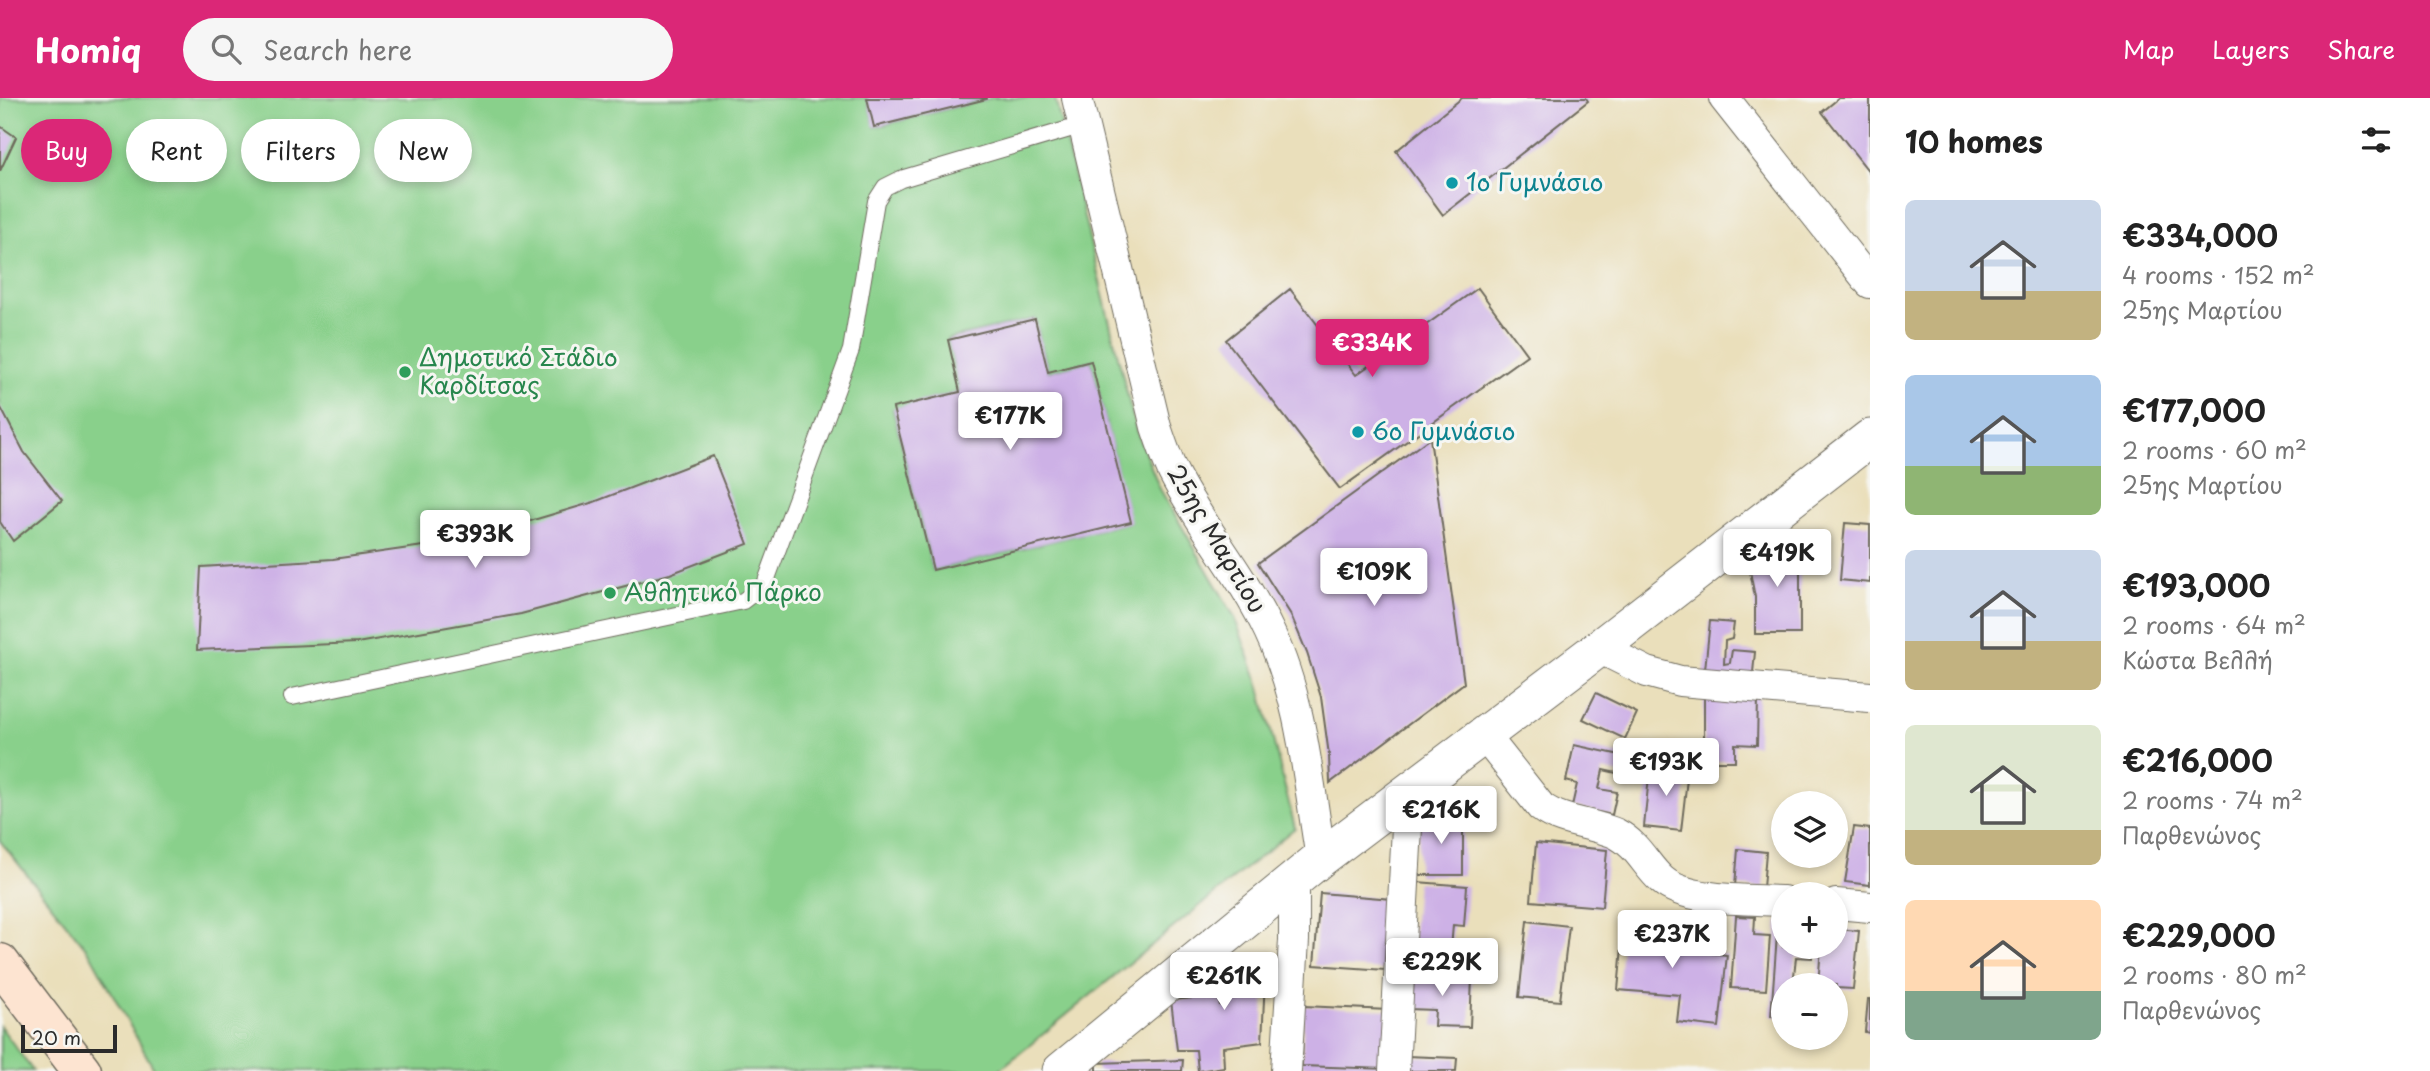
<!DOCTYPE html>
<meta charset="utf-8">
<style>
body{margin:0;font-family:"Playpen Sans",sans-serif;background:#f6f6f6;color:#222;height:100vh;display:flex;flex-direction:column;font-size:26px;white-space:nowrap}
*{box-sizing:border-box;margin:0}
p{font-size:23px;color:#767676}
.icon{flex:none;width:38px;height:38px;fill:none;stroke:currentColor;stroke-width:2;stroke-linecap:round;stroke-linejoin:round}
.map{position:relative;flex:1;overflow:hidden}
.drawer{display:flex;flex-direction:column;background:#fff;width:560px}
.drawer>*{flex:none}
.top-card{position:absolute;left:21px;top:21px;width:665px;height:63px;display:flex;gap:14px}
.tools{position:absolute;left:1771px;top:693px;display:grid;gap:14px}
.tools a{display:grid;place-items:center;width:77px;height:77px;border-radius:50%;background:#fff;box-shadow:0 4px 10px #0003;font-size:35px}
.scale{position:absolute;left:21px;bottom:18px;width:96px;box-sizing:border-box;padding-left:7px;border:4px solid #2b2b2b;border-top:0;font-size:19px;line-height:24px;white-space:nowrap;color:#2b2b2b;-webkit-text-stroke:5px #f6f6f2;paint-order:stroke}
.price{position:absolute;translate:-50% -60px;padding:0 16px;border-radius:7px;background:#fff;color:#222;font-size:23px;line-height:46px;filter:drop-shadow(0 2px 4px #0008)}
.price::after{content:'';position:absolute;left:50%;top:42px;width:21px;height:16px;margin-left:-10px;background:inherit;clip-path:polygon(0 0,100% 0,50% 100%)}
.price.current{background:#db2777;color:#fff}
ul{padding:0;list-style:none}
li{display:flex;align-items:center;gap:21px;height:175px;padding:0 35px}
li span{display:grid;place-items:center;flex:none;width:196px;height:140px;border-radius:10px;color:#555}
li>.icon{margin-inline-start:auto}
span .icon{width:84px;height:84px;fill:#fffc;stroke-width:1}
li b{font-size:30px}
h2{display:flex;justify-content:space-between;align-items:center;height:84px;padding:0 35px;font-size:30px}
.chip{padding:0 24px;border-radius:32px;background:#fff;box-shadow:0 4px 10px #0003;font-size:24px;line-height:63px}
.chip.current{background:#db2777;color:#fff}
header{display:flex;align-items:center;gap:42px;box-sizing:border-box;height:98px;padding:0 35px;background:#db2777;color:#fff}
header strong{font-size:33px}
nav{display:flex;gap:38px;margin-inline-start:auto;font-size:24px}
.search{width:490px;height:63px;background:#f6f6f6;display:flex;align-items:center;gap:18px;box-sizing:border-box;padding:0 24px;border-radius:38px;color:#767676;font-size:26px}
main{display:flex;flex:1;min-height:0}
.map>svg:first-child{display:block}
.green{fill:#89d08b;stroke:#5a7e5b;stroke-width:2;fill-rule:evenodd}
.building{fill:#cdb1e6}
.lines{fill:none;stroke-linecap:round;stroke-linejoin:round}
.service-casing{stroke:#6e6a5d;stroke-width:18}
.minor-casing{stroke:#6e6a5d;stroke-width:32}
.tertiary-casing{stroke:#6e6a5d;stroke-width:39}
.secondary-casing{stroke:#6e6a5d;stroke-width:41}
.service{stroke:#fff;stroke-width:16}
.minor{stroke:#fff;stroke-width:30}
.tertiary{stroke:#fff;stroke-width:37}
.secondary{stroke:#fde4d1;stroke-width:38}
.culture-dot{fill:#0f9aa8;stroke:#f6f6f2;stroke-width:2.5}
.leisure-dot{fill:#2e9e5b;stroke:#f6f6f2;stroke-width:2.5}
.labels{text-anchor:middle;stroke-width:6;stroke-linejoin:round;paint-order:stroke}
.culture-label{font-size:24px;fill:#0d838f;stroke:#f6f6f2;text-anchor:start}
.leisure-label{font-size:24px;fill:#27864d;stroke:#f6f6f2;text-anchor:start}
.street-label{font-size:24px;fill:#2b2b2b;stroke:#f6f6f2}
</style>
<header>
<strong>Homiq</strong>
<div class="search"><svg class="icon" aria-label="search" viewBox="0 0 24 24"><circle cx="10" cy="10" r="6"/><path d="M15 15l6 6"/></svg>Search here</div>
<nav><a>Map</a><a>Layers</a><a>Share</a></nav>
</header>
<main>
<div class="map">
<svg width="1870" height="973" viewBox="0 0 1870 973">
<rect width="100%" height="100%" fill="#f6f6f2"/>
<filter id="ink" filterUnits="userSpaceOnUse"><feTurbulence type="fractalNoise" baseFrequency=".0143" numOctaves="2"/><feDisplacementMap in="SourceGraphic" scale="14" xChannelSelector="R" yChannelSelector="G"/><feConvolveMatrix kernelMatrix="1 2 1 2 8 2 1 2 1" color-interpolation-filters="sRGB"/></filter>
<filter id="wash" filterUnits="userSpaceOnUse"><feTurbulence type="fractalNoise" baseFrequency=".00686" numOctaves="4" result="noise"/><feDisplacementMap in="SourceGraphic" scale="28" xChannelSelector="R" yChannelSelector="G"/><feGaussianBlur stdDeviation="1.57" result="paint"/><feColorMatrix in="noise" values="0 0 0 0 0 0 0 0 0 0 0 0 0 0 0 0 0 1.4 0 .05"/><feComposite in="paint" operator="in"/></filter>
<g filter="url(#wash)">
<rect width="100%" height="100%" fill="#eadfbb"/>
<!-- green -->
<path class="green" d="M0,0h867l8,29 116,-29h64l81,332 24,59 74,127 26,71 35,141 -297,243h-843l-65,-118 -90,-112zM1035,221l13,53 43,-11 39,161 -197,48 -40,-161 67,-17 -12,-53z
M0,928l33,45h-33z"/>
<g id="blocks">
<!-- building -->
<path class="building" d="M867,0h120v1l-113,28z
M1462,0h124l2,3 -145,114 -47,-64z
M1839,0h31v75l-48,-61z
M0,28l16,11 -16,34z
M1478,190l49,67 -187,134 -114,-149 64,-51 66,86z
M1035,221l13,53 43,-11 40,161 -198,48 -40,-162 67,-16 -12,-52z
M0,308l24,46 38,49 -49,40 -13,-19z
M1430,340l34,245 -134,100 -1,-28 -8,-58 -14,-44 -16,-38 -33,-52z
M713,358l35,88 -78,30 -149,40 -164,29 -160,7 4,-83 132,-8 104,-15 83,-20 74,-22z
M1845,425l25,2v58l-30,-3z
M1779,437l21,23v76h-45v-37l-7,-36z
M1710,523l24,2 -2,16 -7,2 -1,23 6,-1 2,-13 23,2 -3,31 -48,-4z
M1596,595l41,20 -12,26 -42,-20z
M1704,599h54l-1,48 -22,-1v17h-31z
M1574,647l51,11 -4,18 -18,-4 -4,19 18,3 -5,23 -40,-9 5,-22 -11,-3z
M1650,668l38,4 -7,61 -37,-4z
M1419,718l44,1v58h-45z
M1854,729l16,2v56l-25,-3z
M1536,745l71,7 -5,57 -71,-6z
M1738,751l28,3 -3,36 -28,-2z
M1417,784l50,4 -3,40 -11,-1 -2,24 -39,-3z
M1320,795l72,6 -7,71 -71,-5z
M1625,817l46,4 -2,29 58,7 -8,72 -42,-5 3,-27 -62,-5z
M1736,818l19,1 -1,18 16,1 -4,54 -35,-2z
M1527,823l42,5 -9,75 -41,-4z
M1778,823l5,1v25h30l-1,11 -16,-1 -3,28h-10v32l-12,-1z
M1836,831l23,2 -6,58 -17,-1v-3h-18l3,-38h15z
M1216,857l50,2 -4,85 -39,5 1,20 -26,4 -2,-21h-19l-6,-50 47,-4 2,10z
M1409,876l63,3 -2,50 -36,-1 1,-16 -27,-1z
M1868,901h2v34l-5,-1z
M1304,908l84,4v59l-86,-3z
M1406,958l51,2 -1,13h-51z
M1183,962l-1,11h-85v-8z"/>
</g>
</g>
<g filter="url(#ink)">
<use href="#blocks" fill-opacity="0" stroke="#6e6a5d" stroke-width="2"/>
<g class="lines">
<!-- service casing -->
<g class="service-casing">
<path id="service" d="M292,599l451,-96 22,-17 86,-234 25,-149 9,-14 16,-8 182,-54"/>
</g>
<!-- minor casing -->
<g class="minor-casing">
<path id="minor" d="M1077,0l79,329c5,15 10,30 17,45 28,55 69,102 96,159 34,70 39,151 52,227
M1724,0l146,185
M1599,550l48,24 33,9 190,16
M1484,637l57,72c21,16 52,16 76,27 21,11 29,32 45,46 25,22 88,19 121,21
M1836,806l34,3
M1286,973l8,-131v-60
M1394,973l15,-281"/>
</g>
<!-- tertiary casing -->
<g class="tertiary-casing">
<path id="tertiary" d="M1061,973l260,-213 278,-210 271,-210"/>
</g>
<!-- secondary casing -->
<g class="secondary-casing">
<path id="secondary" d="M0,865l82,108"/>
</g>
<!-- service -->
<use href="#service" class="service"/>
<!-- minor -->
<use href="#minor" class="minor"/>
<!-- tertiary -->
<use href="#tertiary" class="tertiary"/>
<!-- secondary -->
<use href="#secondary" class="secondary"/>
</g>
</g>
<!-- markers -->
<g class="culture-dot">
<circle cx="1452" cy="85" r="7"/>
<circle cx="1358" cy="334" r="7"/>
</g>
<g class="leisure-dot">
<circle cx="405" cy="274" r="7"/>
<circle cx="610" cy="495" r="7"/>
</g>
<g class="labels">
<!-- culture labels -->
<g class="culture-label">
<text x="1466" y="93">1ο Γυμνάσιο</text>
<text x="1372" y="342">6ο Γυμνάσιο</text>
</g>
<!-- leisure labels -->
<g class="leisure-label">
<text x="419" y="268">Δημοτικό Στάδιο<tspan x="419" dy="28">Καρδίτσας</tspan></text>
<text x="624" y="503">Αθλητικό Πάρκο</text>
</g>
<!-- street labels -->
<g class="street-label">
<text transform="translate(1216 441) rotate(59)" y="8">25ης Μαρτίου</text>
</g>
</g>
</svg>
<div class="tools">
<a><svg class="icon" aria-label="layers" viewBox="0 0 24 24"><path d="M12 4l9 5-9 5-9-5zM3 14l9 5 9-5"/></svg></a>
<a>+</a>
<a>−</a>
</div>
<div class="scale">20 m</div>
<b class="price current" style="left:1372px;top:281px">€334K</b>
<b class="price" style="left:1010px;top:354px">€177K</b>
<b class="price" style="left:475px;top:472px">€393K</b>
<b class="price" style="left:1777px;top:491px">€419K</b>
<b class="price" style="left:1374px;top:510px">€109K</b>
<b class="price" style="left:1666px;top:700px">€193K</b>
<b class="price" style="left:1441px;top:748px">€216K</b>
<b class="price" style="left:1672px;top:872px">€237K</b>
<b class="price" style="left:1442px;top:900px">€229K</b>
<b class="price" style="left:1224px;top:914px">€261K</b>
<div class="top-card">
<a class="chip current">Buy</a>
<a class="chip">Rent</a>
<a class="chip">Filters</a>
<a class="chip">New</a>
</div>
</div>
<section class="drawer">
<h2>10 homes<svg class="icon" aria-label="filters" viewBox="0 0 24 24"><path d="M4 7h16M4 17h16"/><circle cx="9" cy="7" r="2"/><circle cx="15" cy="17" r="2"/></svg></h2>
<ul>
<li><span style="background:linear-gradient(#c9d6e8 65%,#c2b280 0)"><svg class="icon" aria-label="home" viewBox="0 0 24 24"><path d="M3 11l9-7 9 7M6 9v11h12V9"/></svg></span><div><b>€334,000</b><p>4 rooms · 152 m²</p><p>25ης Μαρτίου</p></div></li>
<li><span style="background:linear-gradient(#a9c7e8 65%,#8fb573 0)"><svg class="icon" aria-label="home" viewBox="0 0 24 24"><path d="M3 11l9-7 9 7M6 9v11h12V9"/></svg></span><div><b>€177,000</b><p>2 rooms · 60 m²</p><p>25ης Μαρτίου</p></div></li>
<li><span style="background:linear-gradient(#c9d6e8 65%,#c2b280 0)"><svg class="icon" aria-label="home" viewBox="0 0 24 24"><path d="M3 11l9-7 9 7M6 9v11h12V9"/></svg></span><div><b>€193,000</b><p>2 rooms · 64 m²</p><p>Κώστα Βελλή</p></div></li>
<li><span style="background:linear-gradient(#dfe7d0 75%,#c2b280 0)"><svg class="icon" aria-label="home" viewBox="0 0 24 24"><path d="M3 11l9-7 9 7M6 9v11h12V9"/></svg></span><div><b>€216,000</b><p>2 rooms · 74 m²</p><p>Παρθενώνος</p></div></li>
<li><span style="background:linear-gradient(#ffd9b3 65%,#7fa58c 0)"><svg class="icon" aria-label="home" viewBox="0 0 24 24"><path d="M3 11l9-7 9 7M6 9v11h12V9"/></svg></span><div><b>€229,000</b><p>2 rooms · 80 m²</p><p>Παρθενώνος</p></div></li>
</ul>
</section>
</main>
